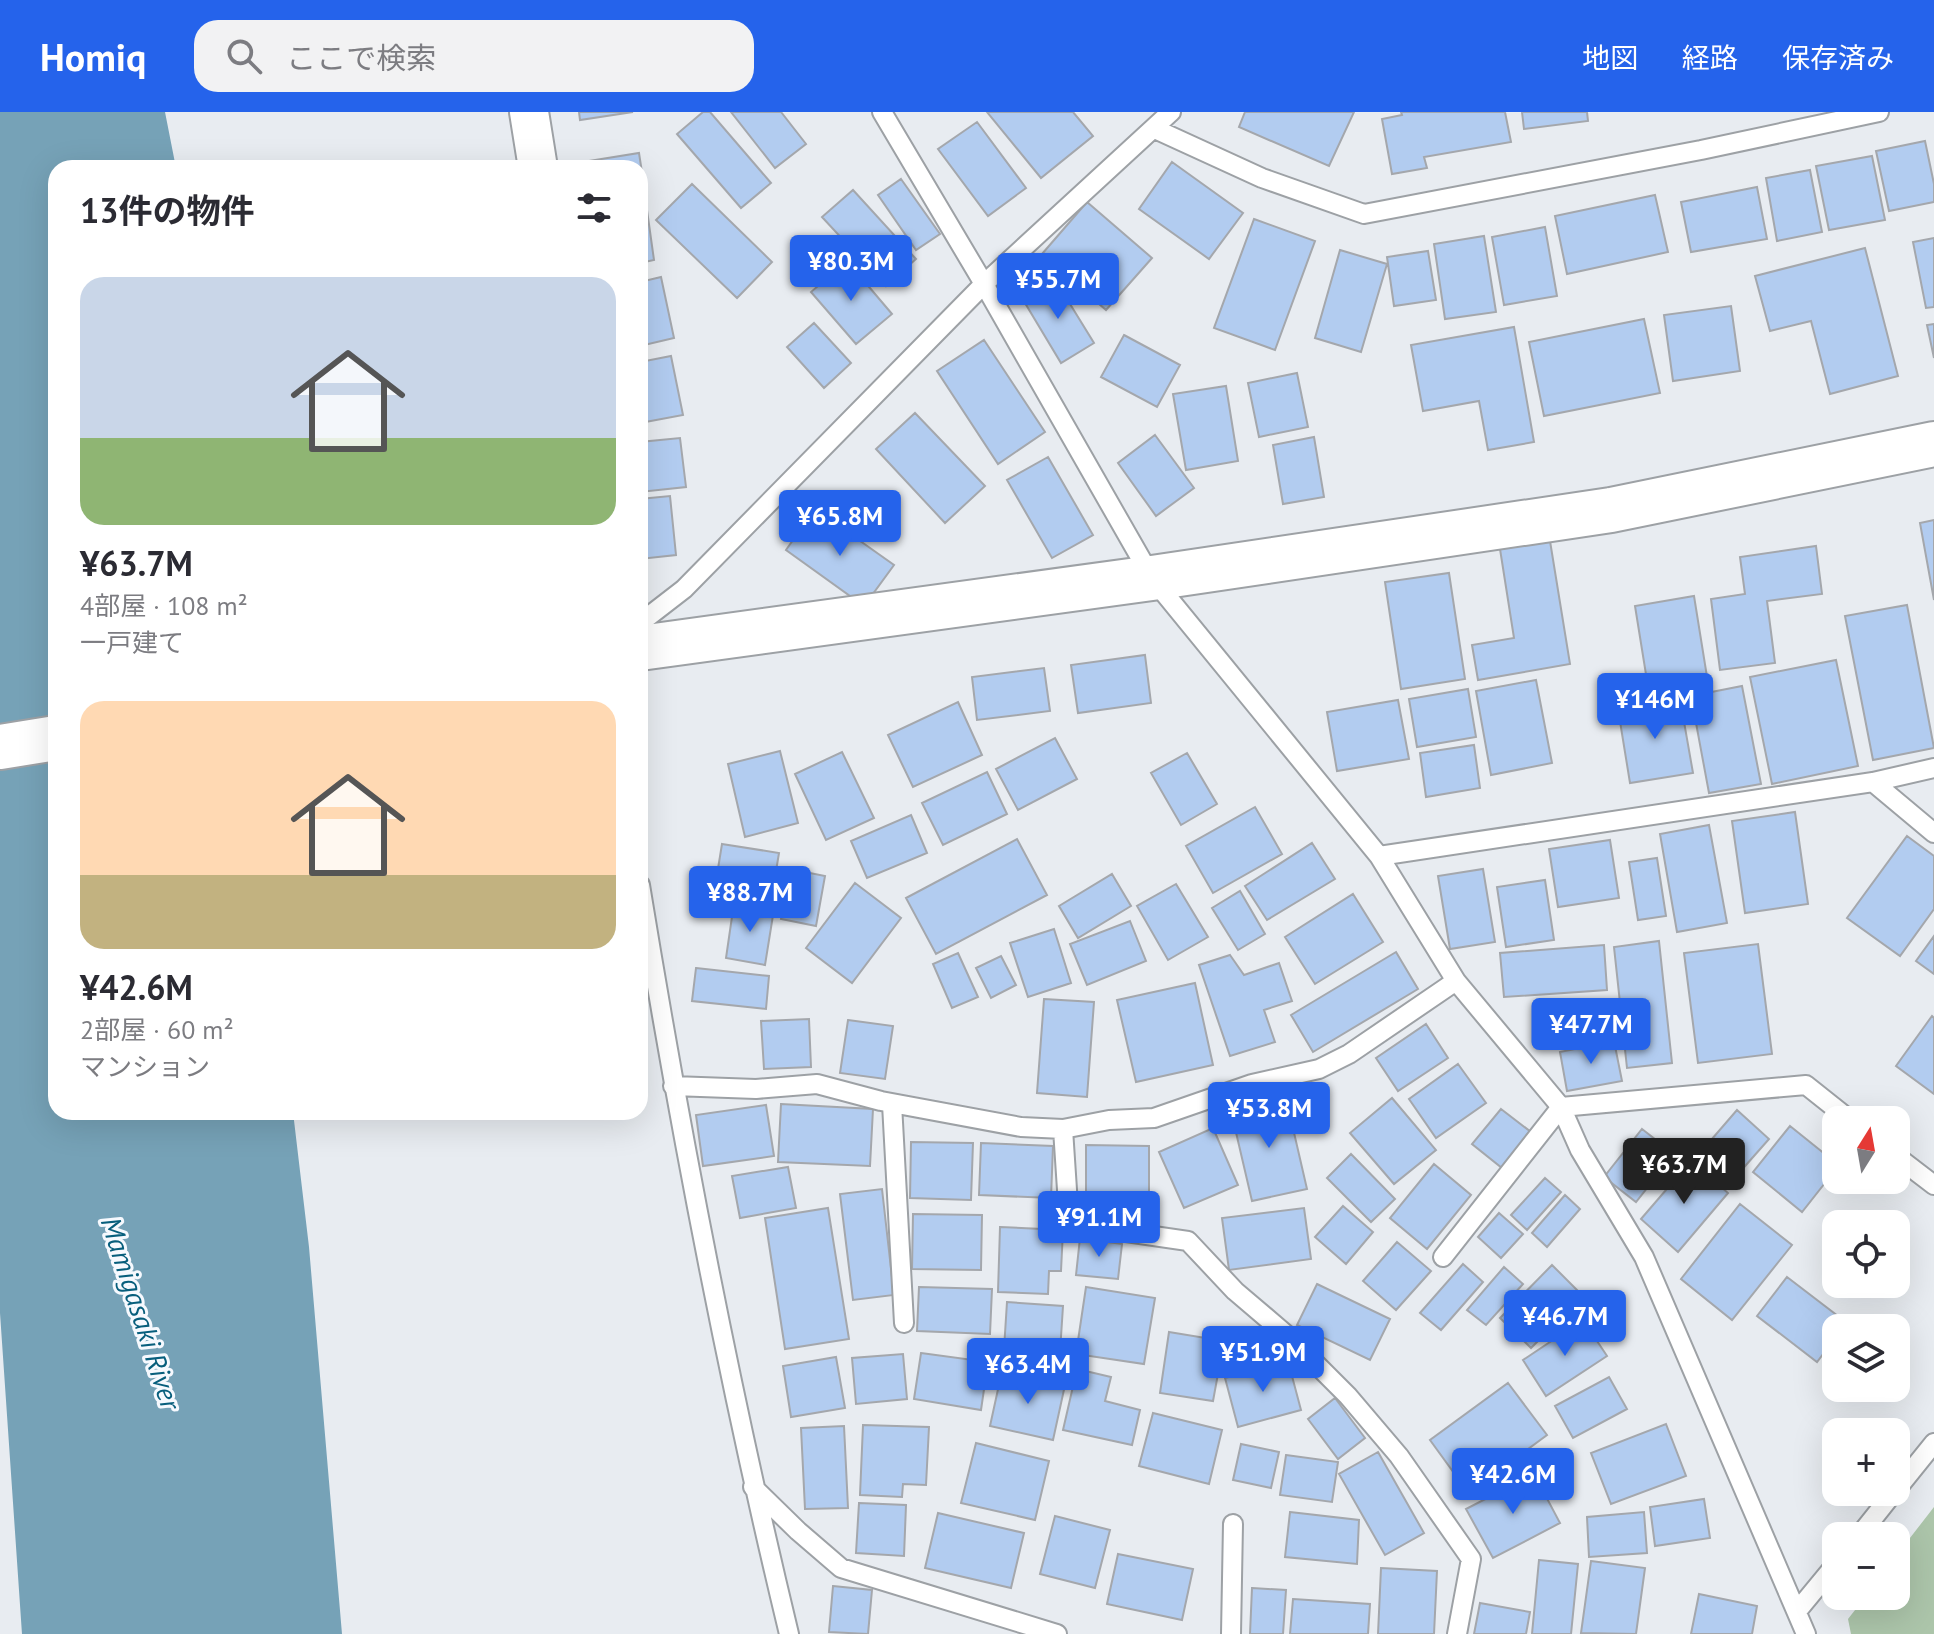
<!DOCTYPE html>
<html lang="ja">
<meta charset="utf-8">
<style>
body{margin:0;font-family:"PT Sans","Noto Sans JP",sans-serif;background:#f2f2f3;color:#2b2b33;height:100vh;display:flex;flex-direction:column;font-size:30px;white-space:nowrap}
*{box-sizing:border-box;margin:0}
p{font-size:26px;color:#7c7c81}
.icon{flex:none;width:44px;height:44px;fill:none;stroke:currentColor;stroke-width:2;stroke-linecap:round;stroke-linejoin:round}
.map{position:relative;flex:1;overflow:hidden}
.sheet{position:absolute;left:48px;top:48px;width:600px;height:960px;display:flex;flex-direction:column;background:#fff;border-radius:24px;box-shadow:0 8px 32px #0002}
.sheet>*{flex:none}
.needle{width:52px;rotate:11deg}
.controls{position:absolute;left:1822px;top:994px;display:grid;gap:16px}
.controls a{display:grid;place-items:center;width:88px;height:88px;border-radius:16px;background:#fff;box-shadow:0 8px 32px #0002;font-size:40px}
.price{position:absolute;translate:-50% -68px;padding:0 18px;border-radius:8px;background:#2563eb;color:#fff;font-size:26px;line-height:52px;filter:drop-shadow(0 2px 4px #0008)}
.price::after{content:'';position:absolute;left:50%;top:48px;width:24px;height:18px;margin-left:-12px;background:inherit;clip-path:polygon(0 0,100% 0,50% 100%)}
.price.selected{background:#222;color:#fff}
ul{padding:0;list-style:none}
li{display:grid;align-content:center;gap:16px;height:424px;padding:0 32px}
li span{display:grid;place-items:center;height:248px;border-radius:24px;color:#555}
li>.icon{margin-inline-start:auto}
span .icon{width:144px;height:144px;fill:#fffc;stroke-width:1}
li b{font-size:34px}
h2{display:flex;justify-content:space-between;align-items:center;height:96px;padding:0 32px;font-size:34px}
header{display:flex;align-items:center;gap:48px;box-sizing:border-box;height:112px;padding:0 40px;background:#2563eb;color:#fff}
header strong{font-size:38px}
nav{display:flex;gap:44px;margin-inline-start:auto;font-size:28px}
.search{width:560px;height:72px;background:#f2f2f3;display:flex;align-items:center;gap:20px;box-sizing:border-box;padding:0 28px;border-radius:24px;color:#7c7c81;font-size:30px}
.map>svg:first-child{display:block}
.green{fill:#acc5aa}
.water{fill:#76a2b7}
.building{fill:#b2ccf0;stroke:#a4a7ac;stroke-width:2}
.lines{fill:none;stroke-linecap:round;stroke-linejoin:round}
.lane-casing{stroke:#9da1a5;stroke-width:22}
.street-casing{stroke:#9da1a5;stroke-width:42}
.secondary-casing{stroke:#9da1a5;stroke-width:48}
.lane{stroke:#fff;stroke-width:18}
.street{stroke:#fff;stroke-width:38}
.secondary{stroke:#fff;stroke-width:44}
.labels{text-anchor:middle;stroke-width:6;stroke-linejoin:round;paint-order:stroke}
.water-label{font-size:28px;font-style:italic;fill:#075e7c;stroke:#f6f9fe}
</style>
<header>
<strong>Homiq</strong>
<div class="search"><svg class="icon" aria-label="search" viewBox="0 0 24 24"><circle cx="10" cy="10" r="6"/><path d="M15 15l6 6"/></svg>ここで検索</div>
<nav><a>地図</a><a>経路</a><a>保存済み</a></nav>
</header>
<div class="map">
<svg width="1934" height="1522" viewBox="0 0 1934 1522">
<rect width="100%" height="100%" fill="#e8ecf1"/>
<!-- green -->
<path class="green" d="M1934,1395v127h-83l-3,-15 18,-23h30v-40z"/>
<!-- water -->
<path class="water" d="M0,0h165l11,56h-120v944h237l16,135 33,387h-320l-22,-321z"/>
<!-- building -->
<path class="building" d="M579,0h54l-53,8z
M703,0h7l61,71 -30,25 -64,-74z
M731,0h50l25,32 -31,24z
M987,0h86l20,24 -52,42z
M1245,0h109l-25,54 -90,-39z
M1401,0h104l6,30 -87,15 3,11 -35,6 -10,-55 20,-4z
M1522,0h65l1,9 -64,8z
M977,10l49,66 -38,28 -50,-67z
M1925,29l9,43v18l-45,9 -13,-60z
M639,41l6,39 -5,1v-25h-69l-1,-4z
M1872,44l13,64 -56,10 -13,-64z
M1172,50l71,51 -34,46 -70,-50z
M1810,58l12,62 -45,9 -11,-63z
M901,67l39,55 -24,16 -38,-55z
M692,72l80,78 -35,36 -81,-78z
M1757,75l10,52 -76,13 -10,-50z
M853,78l63,69 -30,27 -64,-69z
M1655,83l13,57 -101,22 -12,-58z
M1087,90l65,56 -46,52 -64,-56z
M646,91l8,57 -14,3v-59z
M1254,107l61,22 -40,109 -61,-22z
M1545,115l12,69 -53,9 -12,-68z
M1484,124l12,76 -51,7 -11,-75z
M1934,126v69l-8,1 -13,-66z
M1865,136l33,128 -68,18 -19,-73 -41,10 -15,-55z
M1340,138l47,14 -26,88 -46,-14z
M1428,139l8,49 -42,6 -7,-49z
M847,149l45,53 -36,30 -45,-52z
M661,165l13,61 -34,8v-64z
M1054,166l40,65 -33,20 -39,-65z
M1731,194l9,65 -67,10 -9,-66z
M1644,207l16,74 -116,23 -15,-74z
M814,211l37,40 -27,25 -37,-41z
M1934,212v34l-7,-33z
M1514,215l20,115 -46,8 -9,-49 -56,10 -12,-66z
M1124,223l56,30 -23,42 -56,-30z
M984,228l61,92 -47,32 -61,-93z
M671,244l12,59 -43,8v-61z
M1297,261l11,54 -49,10 -11,-54z
M1226,274l12,75 -52,9 -13,-76z
M915,301l70,73 -40,37 -69,-74z
M1155,323l39,53 -38,28 -38,-53z
M1314,325l10,60 -41,7 -10,-59z
M680,326l6,49 -46,5v-50z
M1048,345l45,78 -41,23 -45,-78z
M670,384l6,59 -36,4v-60z
M815,397l79,56 -30,41 -78,-56z
M1934,408v80l-14,-77z
M1550,429l20,123 -92,16 -6,-35 42,-7 -14,-89z
M1816,434l6,48 -55,7 8,62 -55,7 -9,-71 34,-5 -5,-37z
M1449,461l16,106 -64,10 -16,-107z
M1694,484l14,87 -59,10 -14,-87z
M1907,493l27,143 -61,12 -28,-144z
M1145,543l6,48 -73,10 -7,-48z
M1836,548l22,106 -86,18 -22,-107z
M1044,556l6,43 -73,9 -5,-43z
M1536,568l16,83 -61,12 -15,-84z
M1742,574l19,98 -52,9 -18,-97z
M1468,577l8,48 -59,10 -8,-48z
M1680,587l13,74 -63,10 -12,-74z
M1398,588l11,59 -72,12 -10,-59z
M958,590l24,53 -69,32 -25,-52z
M1055,626l22,41 -59,31 -22,-41z
M1474,633l6,43 -54,9 -6,-44z
M780,639l18,72 -53,14 -17,-73z
M842,640l32,66 -48,22 -31,-66z
M1187,641l30,51 -36,21 -30,-52z
M987,660l20,42 -64,31 -21,-42z
M1255,695l27,47 -69,39 -27,-47z
M1795,700l13,92 -63,9 -13,-92z
M911,703l16,38 -60,25 -16,-37z
M1709,713l18,98 -50,9 -17,-98z
M1907,724l27,20v53l-34,47 -53,-38z
M1017,727l30,56 -111,59 -30,-56z
M1610,728l9,58 -61,9 -9,-58z
M1312,731l23,36 -68,41 -22,-34z
M722,732l57,9 -6,36 -57,-8z
M1657,746l9,58 -28,4 -9,-58z
M790,757l35,7 -9,50 -35,-7z
M1483,757l12,73 -45,7 -12,-73z
M1112,762l19,32 -53,32 -19,-32z
M1545,768l9,60 -48,7 -9,-60z
M855,771l46,35 -49,65 -46,-35z
M1176,772l32,53 -40,23 -31,-54z
M1240,779l25,43 -27,16 -26,-42z
M1353,782l30,48 -68,42 -30,-47z
M734,791l40,6 -9,56 -39,-7z
M1130,809l16,40 -59,24 -17,-41z
M1054,817l17,54 -43,14 -18,-54z
M1934,824v38l-18,-13z
M1659,829l13,122 -45,5 -13,-121z
M1758,832l14,110 -74,9 -14,-110z
M1604,833l3,45 -103,7 -4,-44z
M1396,840l22,37 -105,63 -22,-37z
M958,841l20,44 -26,11 -19,-44z
M1230,843l14,20 35,-12 13,38 -28,9 11,32 -45,14 -31,-91z
M1001,844l15,29 -25,13 -15,-30z
M696,856l73,8 -3,33 -74,-8z
M1195,871l18,82 -77,17 -19,-82z
M1044,887l50,3 -7,95 -50,-4z
M1610,887l4,33 -71,8 -4,-33z
M1932,904l2,2v76l-38,-28z
M809,907l2,48 -47,2 -3,-48z
M848,908l45,6 -8,53 -45,-6z
M1426,912l22,34 -50,33 -22,-33z
M1614,929l8,40 -55,10 -7,-39z
M1458,952l28,39 -50,35 -27,-39z
M1286,986l21,91 -55,12 -21,-90z
M1392,986l44,52 -42,34 -44,-51z
M781,992l92,5 -3,57 -92,-4z
M766,993l8,51 -71,10 -7,-51z
M1501,997l30,23 -29,36 -30,-24z
M1737,998l32,29 -38,43 -32,-28z
M1790,1014l46,37v6l-34,43 -49,-40z
M1213,1016l25,57 -54,23 -25,-56z
M1642,1017l32,25 -38,48 -32,-25z
M911,1030l62,1 -2,57 -61,-2z
M981,1031l72,3 -2,52 -72,-3z
M1086,1033l63,1v65l-63,-1z
M1351,1042l44,45 -24,23 -44,-44z
M1691,1049l37,32 -50,59 -37,-33z
M1434,1052l37,31 -44,54 -37,-31z
M788,1055l8,41 -56,10 -8,-42z
M1545,1066l16,14 -34,38 -16,-15z
M882,1077l12,106 -41,5 -13,-106z
M1565,1083l15,14 -33,38 -15,-14z
M1740,1092l52,41 -60,75 -51,-41z
M1343,1094l30,26 -27,32 -31,-27z
M828,1096l21,131 -64,10 -20,-131z
M1304,1096l7,51 -82,11 -7,-52z
M1499,1101l24,21 -22,24 -23,-21z
M913,1102l69,1 -1,55 -69,-1z
M1000,1115l63,3 -2,41h-12l-1,23 -50,-2z
M1080,1126l42,6 -4,35 -42,-4z
M1397,1130l34,29 -35,39 -33,-29z
M1463,1152l20,18 -42,48 -21,-17z
M1552,1153l31,31 -52,52 -31,-30z
M1504,1155l19,17 -37,41 -19,-15z
M1787,1165l60,46 -4,5h-7v9l-19,25 -60,-46z
M1317,1172l73,35 -20,41 -73,-35z
M919,1175l73,2 -2,45 -73,-3z
M1086,1175l69,11 -11,66 -68,-10z
M1007,1190l56,4 -3,46 -56,-3z
M1583,1208l24,36 -61,40 -23,-36z
M1169,1220l55,9 -11,60 -53,-8z
M921,1241l67,9 -7,48 -67,-11z
M903,1242l4,45 -51,5 -4,-46z
M836,1245l9,51 -54,9 -8,-51z
M1288,1249l13,49 -63,17 -13,-49z
M1077,1257l34,8 -6,24 35,9 -8,35 -69,-15z
M1002,1259l63,14 -12,55 -63,-14z
M1609,1265l18,32 -54,29 -18,-32z
M1508,1271l39,52 -42,31 -7,-9 -36,27 -32,-44z
M1335,1286l30,40 -27,21 -30,-40z
M1153,1301l69,17 -13,54 -70,-18z
M1666,1312l20,52 -75,28 -20,-51z
M863,1313l66,2 -3,58 -23,-1 -1,13 -42,-2z
M844,1314l4,82 -43,1 -4,-81z
M976,1331l73,18 -14,59 -74,-17z
M1241,1332l38,8 -8,36 -38,-8z
M1378,1340l46,81 -39,22 -46,-81z
M1286,1343l52,7 -6,40 -52,-7z
M1534,1362l26,49 -67,35 -27,-49z
M1704,1387l6,39 -55,8 -5,-39z
M859,1391l47,2 -2,51 -48,-3z
M1290,1400l69,8 -2,44 -72,-7z
M1644,1400l3,41 -58,4 -2,-40z
M938,1401l86,20 -13,55 -86,-20z
M1055,1404l55,14 -15,58 -55,-14z
M1118,1442l75,15 -11,51 -75,-16z
M1539,1448l39,4 -7,70h-39z
M1591,1449l54,7 -9,66 -55,-1z
M1381,1456l56,3 -3,63h-56z
M833,1474l39,4 -4,44 -39,-2z
M1252,1476l34,2 -3,44h-33z
M1699,1482l58,12 -5,28h-61z
M1293,1487l77,5 -2,30h-78z
M1480,1491l50,9 -4,22h-52z"/>
<g class="lines">
<!-- lane casing -->
<g class="lane-casing">
<path id="lane" d="M882,0l102,172 168,294 227,278 77,125 105,126 19,43 64,107 162,377
M1155,17l107,49 102,36 337,-64 178,-38
M640,511l44,-34 300,-305 187,-172
M1873,670l61,51
M1379,744l494,-74 61,-14
M640,773c41,251 89,501 149,749
M673,974l83,3 61,-5 64,17 140,26 42,2 46,-9 45,-2 98,-34 67,-15 30,-15 107,-73
M892,992l12,219
M1063,1017l5,76 10,20 110,16 47,50 54,46 59,59 51,60 72,103 -14,75
M1896,1044l38,29
M1443,1145l118,-150 245,-22 44,35
M753,1375l45,44 43,37 216,66
M1896,1378l38,-47
M1859,1424l35,-44
M1798,1498l38,-46
M1231,1522l2,-110"/>
</g>
<!-- street casing -->
<g class="street-casing">
<path id="street" d="M529,0l9,56"/>
</g>
<!-- secondary casing -->
<g class="secondary-casing">
<path id="secondary" d="M640,536l512,-70 459,-68 323,-66
M0,635l56,-9"/>
</g>
<!-- lane -->
<use href="#lane" class="lane"/>
<!-- street -->
<use href="#street" class="street"/>
<!-- secondary -->
<use href="#secondary" class="secondary"/>
</g>
<g class="labels">
<!-- water labels -->
<g class="water-label">
<text transform="translate(141 1201) rotate(72)" y="10">Mamigasaki River</text>
</g>
</g>
</svg>
<div class="controls">
<a><svg class="needle" viewBox="-14 -14 28 28"><path d="M0-13l5 13h-10z" fill="#e53935"/><path d="M0 13l5-13h-10z" fill="#7c7c81"/></svg></a>
<a><svg class="icon" aria-label="locate" viewBox="0 0 24 24"><circle cx="12" cy="12" r="6"/><path d="M12 2v4M12 18v4M2 12h4M18 12h4"/></svg></a>
<a><svg class="icon" aria-label="layers" viewBox="0 0 24 24"><path d="M12 4l9 5-9 5-9-5zM3 14l9 5 9-5"/></svg></a>
<a>+</a>
<a>−</a>
</div>
<b class="price" style="left:851px;top:191px">¥80.3M</b>
<b class="price" style="left:1058px;top:209px">¥55.7M</b>
<b class="price" style="left:840px;top:446px">¥65.8M</b>
<b class="price" style="left:1655px;top:629px">¥146M</b>
<b class="price" style="left:750px;top:822px">¥88.7M</b>
<b class="price" style="left:1591px;top:954px">¥47.7M</b>
<b class="price" style="left:1269px;top:1038px">¥53.8M</b>
<b class="price selected" style="left:1684px;top:1094px">¥63.7M</b>
<b class="price" style="left:1099px;top:1147px">¥91.1M</b>
<b class="price" style="left:1565px;top:1246px">¥46.7M</b>
<b class="price" style="left:1263px;top:1282px">¥51.9M</b>
<b class="price" style="left:1028px;top:1294px">¥63.4M</b>
<b class="price" style="left:1513px;top:1404px">¥42.6M</b>
<section class="sheet">
<h2>13件の物件<svg class="icon" aria-label="filters" viewBox="0 0 24 24"><path d="M4 7h16M4 17h16"/><circle cx="9" cy="7" r="2"/><circle cx="15" cy="17" r="2"/></svg></h2>
<ul>
<li><span style="background:linear-gradient(#c9d6e8 65%,#8fb573 0)"><svg class="icon" aria-label="home" viewBox="0 0 24 24"><path d="M3 11l9-7 9 7M6 9v11h12V9"/></svg></span><div><b>¥63.7M</b><p>4部屋 · 108 m²</p><p>一戸建て</p></div></li>
<li><span style="background:linear-gradient(#ffd9b3 70%,#c2b280 0)"><svg class="icon" aria-label="home" viewBox="0 0 24 24"><path d="M3 11l9-7 9 7M6 9v11h12V9"/></svg></span><div><b>¥42.6M</b><p>2部屋 · 60 m²</p><p>マンション</p></div></li>
</ul>
</section>
</div>
